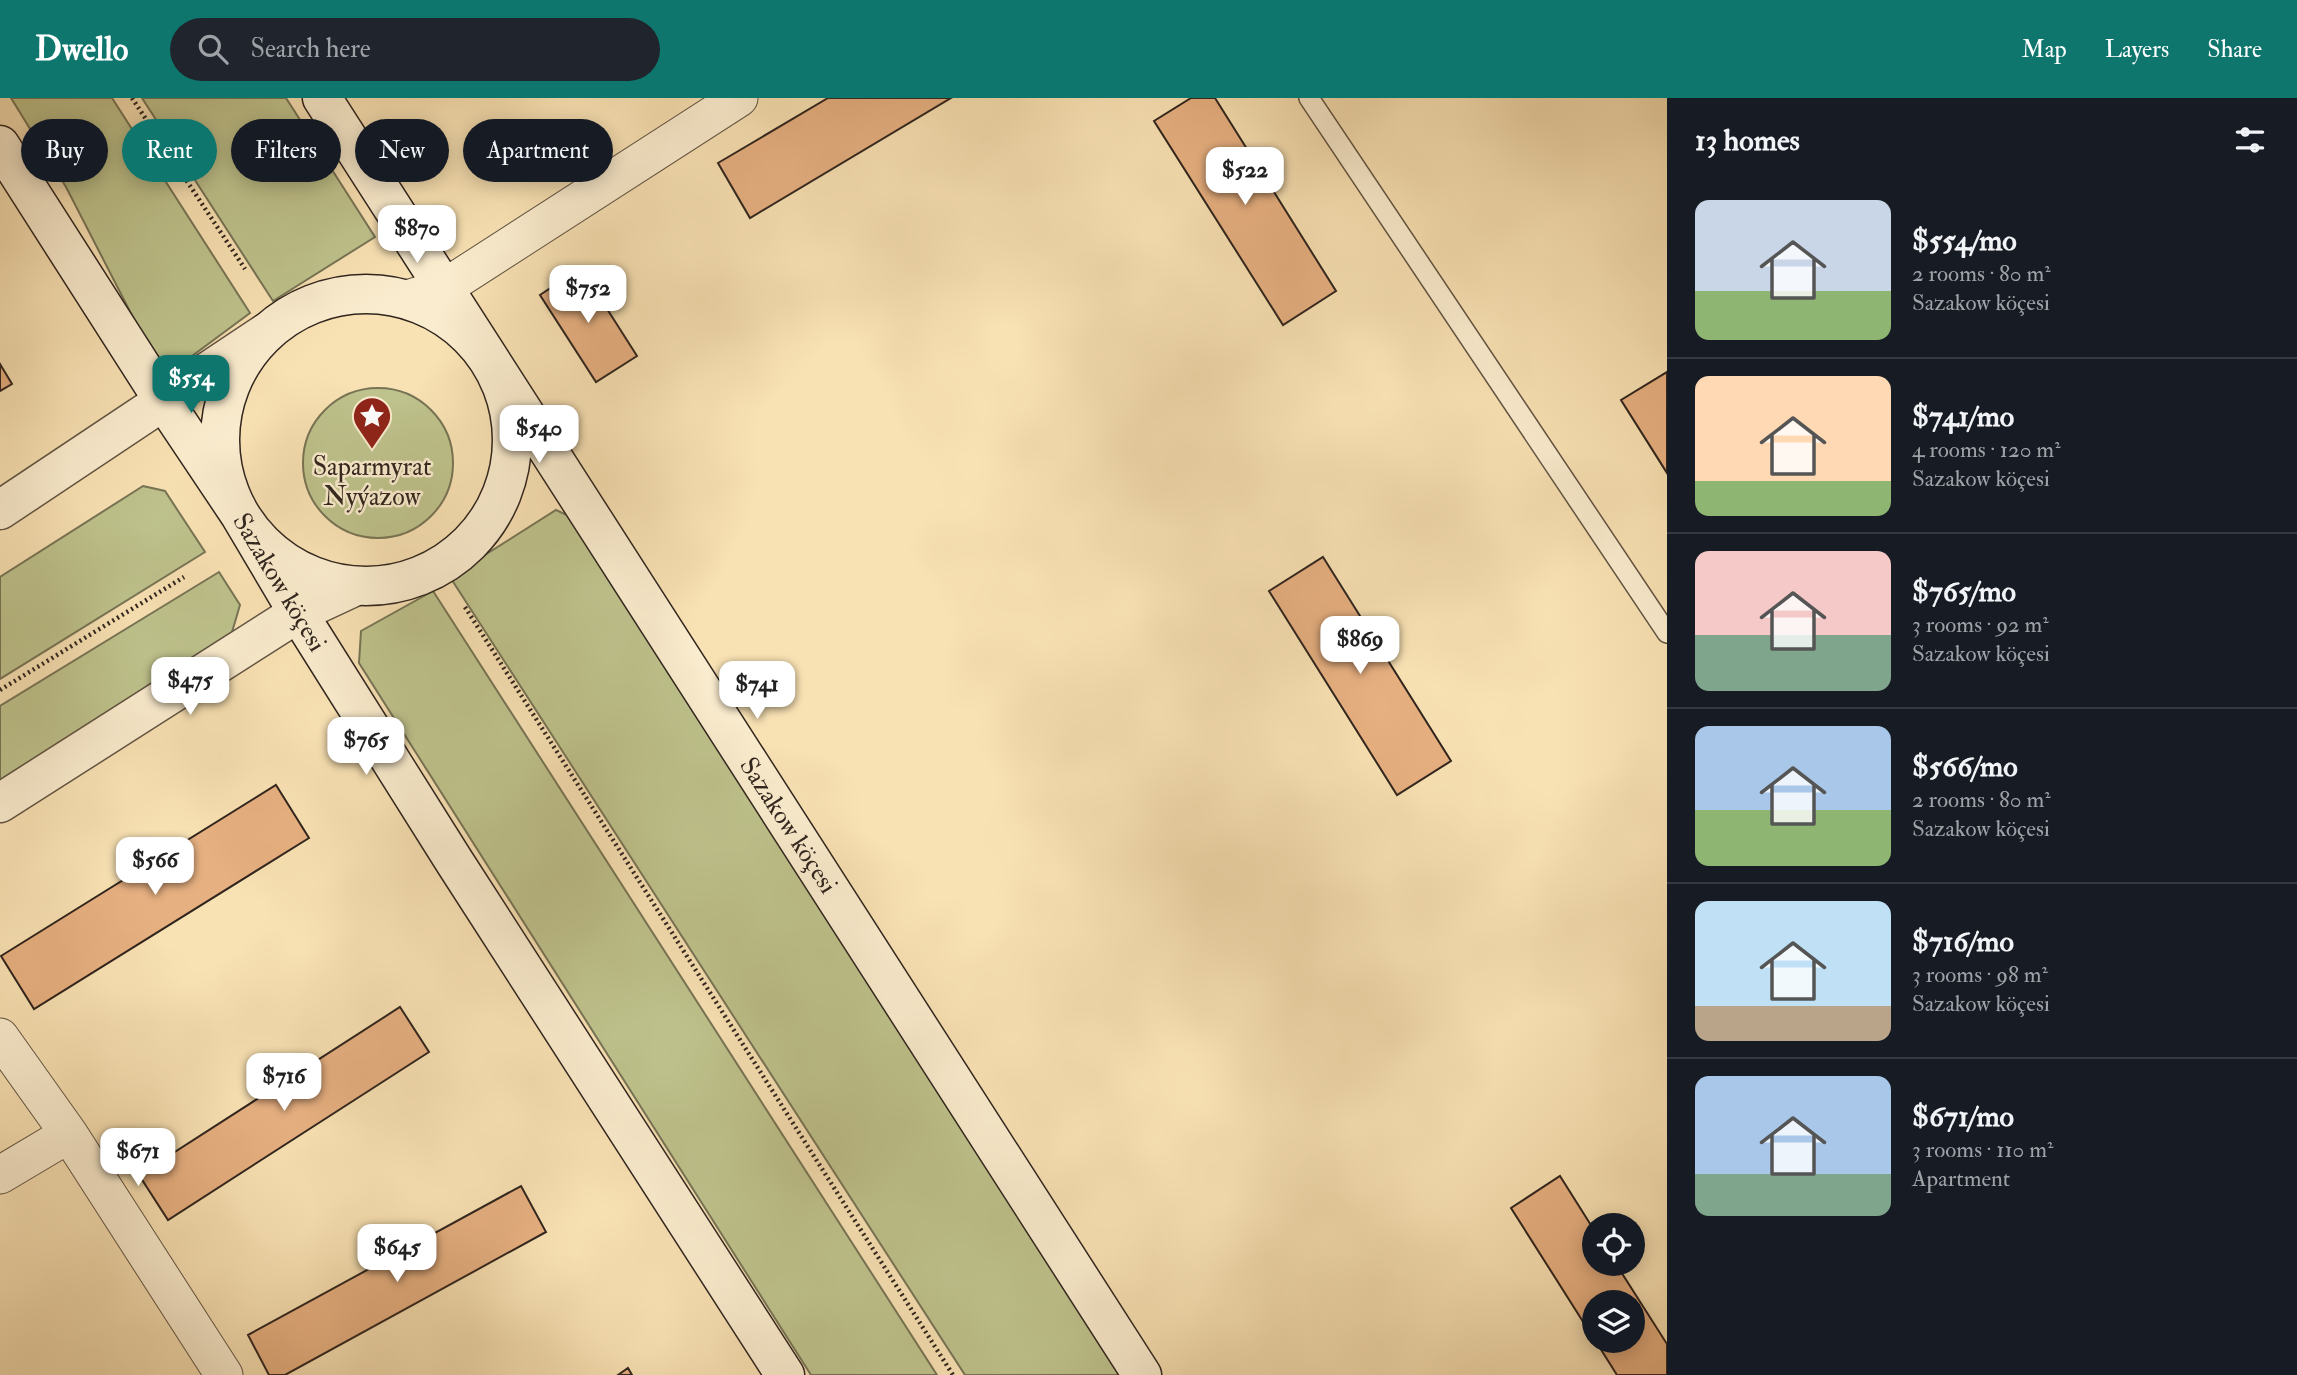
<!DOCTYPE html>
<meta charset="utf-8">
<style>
body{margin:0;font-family:"IM FELL Double Pica",serif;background:#20242c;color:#f1f3f6;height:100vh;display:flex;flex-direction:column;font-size:26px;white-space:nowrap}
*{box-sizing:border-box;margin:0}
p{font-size:23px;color:#9ea1a6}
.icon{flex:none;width:38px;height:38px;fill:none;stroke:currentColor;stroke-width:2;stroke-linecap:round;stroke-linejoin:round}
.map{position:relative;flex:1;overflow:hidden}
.side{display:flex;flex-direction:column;background:#171b24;width:630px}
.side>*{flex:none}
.top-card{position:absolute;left:21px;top:21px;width:665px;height:63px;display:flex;gap:14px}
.fabs{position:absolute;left:1582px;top:1115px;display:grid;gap:14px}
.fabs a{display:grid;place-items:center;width:63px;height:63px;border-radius:50%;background:#171b24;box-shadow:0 4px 18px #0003;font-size:35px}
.price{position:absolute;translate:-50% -60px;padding:0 16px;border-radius:14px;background:#fff;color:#222;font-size:23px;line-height:46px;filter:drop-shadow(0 2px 4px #0008)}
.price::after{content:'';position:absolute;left:50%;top:42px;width:21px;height:16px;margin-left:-10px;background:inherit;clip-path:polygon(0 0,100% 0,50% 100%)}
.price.selected{background:#0f766e;color:#fff}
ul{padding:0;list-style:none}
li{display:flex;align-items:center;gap:21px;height:175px;padding:0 28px}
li+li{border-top:2px solid #363941}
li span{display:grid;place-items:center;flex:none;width:196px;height:140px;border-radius:14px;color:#555}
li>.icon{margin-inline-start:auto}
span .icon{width:84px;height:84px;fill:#fffc;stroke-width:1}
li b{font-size:30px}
h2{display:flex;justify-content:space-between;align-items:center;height:84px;padding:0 28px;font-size:30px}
.tag{padding:0 24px;border-radius:32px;background:#171b24;box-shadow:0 4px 18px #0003;font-size:24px;line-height:63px}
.tag.selected{background:#0f766e;color:#fff}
header{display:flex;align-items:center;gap:42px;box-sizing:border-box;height:98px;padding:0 35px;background:#0f766e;color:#fff}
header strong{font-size:33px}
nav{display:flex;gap:38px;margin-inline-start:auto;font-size:24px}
.search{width:490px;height:63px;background:#20242c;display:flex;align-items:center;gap:18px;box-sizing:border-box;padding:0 24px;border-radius:38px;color:#9ea1a6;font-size:26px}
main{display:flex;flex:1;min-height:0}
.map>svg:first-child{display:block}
.green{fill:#bec28c;stroke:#777455;stroke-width:2}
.building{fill:#e7b081;stroke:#30251e;stroke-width:2}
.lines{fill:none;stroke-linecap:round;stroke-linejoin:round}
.service-casing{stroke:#625443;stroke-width:22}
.minor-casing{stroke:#625443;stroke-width:39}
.tertiary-casing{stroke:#625443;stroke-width:41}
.secondary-casing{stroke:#30251e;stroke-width:41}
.path{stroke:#30251e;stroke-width:4.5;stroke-dasharray:2 3.5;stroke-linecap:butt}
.service{stroke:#faecce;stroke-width:19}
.minor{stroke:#faecce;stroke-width:37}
.tertiary{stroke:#faecce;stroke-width:38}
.secondary{stroke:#faecce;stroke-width:38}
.labels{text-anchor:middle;stroke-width:5;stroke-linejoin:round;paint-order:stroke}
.poi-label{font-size:26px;fill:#30251e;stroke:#faecce}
.street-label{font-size:26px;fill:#30251e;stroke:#faecce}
</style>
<header>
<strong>Dwello</strong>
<div class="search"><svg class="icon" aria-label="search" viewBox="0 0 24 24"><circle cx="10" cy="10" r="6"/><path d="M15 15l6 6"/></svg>Search here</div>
<nav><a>Map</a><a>Layers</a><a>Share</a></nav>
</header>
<main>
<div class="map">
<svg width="1667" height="1277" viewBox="0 0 1667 1277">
<rect width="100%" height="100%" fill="#f8e1b3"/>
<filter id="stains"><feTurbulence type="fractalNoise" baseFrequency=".00286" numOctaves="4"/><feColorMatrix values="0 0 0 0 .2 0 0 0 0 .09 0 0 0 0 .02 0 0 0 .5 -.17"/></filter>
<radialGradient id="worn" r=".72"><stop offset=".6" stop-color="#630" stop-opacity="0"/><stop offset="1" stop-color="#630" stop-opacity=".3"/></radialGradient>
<!-- green -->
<path class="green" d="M11,0h101l138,215 -81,60 -31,-46 -72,-140z
M142,0h144l89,139 -102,64z
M303 365a75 75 0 1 1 150 0a75 75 0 1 1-150 0Z
M143,388l22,5 40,61 -205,127v-102z
M556,412l26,12 541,853h-158l-515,-798z
M219,474l21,33 -8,27 -232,148v-74z
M433,493l504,784h-126l-452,-712 2,-32z"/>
<!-- building -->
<path class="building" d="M828,0h123l-201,120 -32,-55z
M1191,0h24l121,193 -53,34 -129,-204z
M581,170l56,88 -41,26 -56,-87z
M0,266l12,20 -12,7z
M1667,274v101l-46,-73z
M1323,459l128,204 -54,34 -128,-204z
M276,687l33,53 -275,171 -33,-53z
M400,909l29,45 -261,168 -29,-45z
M1560,1078l34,54v34h22l51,80v31h-50l-22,-35h38v-38h-39v37l-83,-131z
M521,1088l25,46 -261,143h-16l-21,-40z
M628,1270l4,7h-14z"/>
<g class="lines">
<!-- service casing -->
<g class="service-casing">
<path id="service" d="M1309,0l358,535"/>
</g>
<!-- minor casing -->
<g class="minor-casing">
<path id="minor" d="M407,201l37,-11 295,-190
M0,939l69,97 155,241
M0,1077l69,-41"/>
</g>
<!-- tertiary casing -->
<g class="tertiary-casing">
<path id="tertiary" d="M0,412l267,-178
M0,705l298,-190 58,-27"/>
</g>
<!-- secondary casing -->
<g class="secondary-casing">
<path id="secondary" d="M322,0l820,1277
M0,47l163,255 77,115 58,98 156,248 331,514
M220 342a146 146 0 1 1 292 0a146 146 0 1 1-292 0Z"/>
</g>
<!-- path -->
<path class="path" d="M132,0l113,171
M465,509l488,768
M0,592l184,-113"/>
<!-- service -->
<use href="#service" class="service"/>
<!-- minor -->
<use href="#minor" class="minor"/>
<!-- tertiary -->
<use href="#tertiary" class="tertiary"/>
<!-- secondary -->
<use href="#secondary" class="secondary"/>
</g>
<!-- icons -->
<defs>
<g id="sight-pin" transform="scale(2.0125)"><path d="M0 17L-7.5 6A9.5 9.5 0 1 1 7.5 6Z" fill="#8f2418" stroke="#faecce"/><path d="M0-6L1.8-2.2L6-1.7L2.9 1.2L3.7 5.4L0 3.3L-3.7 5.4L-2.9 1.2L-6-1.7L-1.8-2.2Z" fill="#fff"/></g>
</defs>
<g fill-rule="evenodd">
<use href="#sight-pin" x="372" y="318"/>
</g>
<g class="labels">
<!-- poi labels -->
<g class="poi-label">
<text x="372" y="377">Saparmyrat<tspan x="372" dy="30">Nyýazow</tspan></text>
</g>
<!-- street labels -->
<g class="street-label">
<text transform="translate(280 484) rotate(59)" y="9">Sazakow köçesi</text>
<text transform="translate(789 727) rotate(57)" y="9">Sazakow köçesi</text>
</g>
</g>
<rect width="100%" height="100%" filter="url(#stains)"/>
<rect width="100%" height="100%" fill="url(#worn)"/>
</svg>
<div class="fabs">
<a><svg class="icon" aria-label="locate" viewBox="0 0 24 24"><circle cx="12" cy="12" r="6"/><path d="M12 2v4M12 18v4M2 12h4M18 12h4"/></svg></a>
<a><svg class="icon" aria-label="layers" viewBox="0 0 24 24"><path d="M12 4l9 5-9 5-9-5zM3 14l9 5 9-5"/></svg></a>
</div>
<b class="price" style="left:1245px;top:109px">$522</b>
<b class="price" style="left:417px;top:167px">$870</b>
<b class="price" style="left:588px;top:227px">$752</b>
<b class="price selected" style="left:191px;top:317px">$554</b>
<b class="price" style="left:539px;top:367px">$540</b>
<b class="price" style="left:1360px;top:578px">$869</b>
<b class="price" style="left:190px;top:619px">$475</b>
<b class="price" style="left:757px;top:623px">$741</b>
<b class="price" style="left:366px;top:679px">$765</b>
<b class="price" style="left:155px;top:799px">$566</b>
<b class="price" style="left:284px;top:1015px">$716</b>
<b class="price" style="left:138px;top:1090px">$671</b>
<b class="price" style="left:397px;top:1186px">$645</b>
<div class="top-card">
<a class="tag">Buy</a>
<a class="tag selected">Rent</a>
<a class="tag">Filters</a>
<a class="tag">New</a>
<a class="tag">Apartment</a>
</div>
</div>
<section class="side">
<h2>13 homes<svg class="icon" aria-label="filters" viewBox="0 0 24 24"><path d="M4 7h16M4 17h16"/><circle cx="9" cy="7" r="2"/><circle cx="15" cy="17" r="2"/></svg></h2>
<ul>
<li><span style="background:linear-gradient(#c9d6e8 65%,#8fb573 0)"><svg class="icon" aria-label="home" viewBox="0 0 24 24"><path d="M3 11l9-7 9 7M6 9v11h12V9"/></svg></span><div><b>$554/mo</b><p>2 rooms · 80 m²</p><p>Sazakow köçesi</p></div></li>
<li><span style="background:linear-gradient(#ffd9b3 75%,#8fb573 0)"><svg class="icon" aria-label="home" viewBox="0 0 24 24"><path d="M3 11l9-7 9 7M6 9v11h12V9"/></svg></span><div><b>$741/mo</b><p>4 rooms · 120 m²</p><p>Sazakow köçesi</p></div></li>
<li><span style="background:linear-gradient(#f6c9c9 60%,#7fa58c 0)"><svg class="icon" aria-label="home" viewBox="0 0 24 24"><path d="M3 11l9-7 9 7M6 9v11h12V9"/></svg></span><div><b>$765/mo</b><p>3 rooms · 92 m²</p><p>Sazakow köçesi</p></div></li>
<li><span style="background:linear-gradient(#a9c7e8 60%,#8fb573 0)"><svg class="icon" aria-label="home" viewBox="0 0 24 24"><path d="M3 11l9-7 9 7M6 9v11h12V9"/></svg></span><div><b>$566/mo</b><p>2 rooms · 80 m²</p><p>Sazakow köçesi</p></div></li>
<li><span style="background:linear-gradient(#bfe0f5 75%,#b9a48a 0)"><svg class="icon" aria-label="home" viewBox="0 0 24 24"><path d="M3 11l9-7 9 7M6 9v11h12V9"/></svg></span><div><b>$716/mo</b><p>3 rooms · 98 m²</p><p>Sazakow köçesi</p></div></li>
<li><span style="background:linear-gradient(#a9c7e8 70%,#7fa58c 0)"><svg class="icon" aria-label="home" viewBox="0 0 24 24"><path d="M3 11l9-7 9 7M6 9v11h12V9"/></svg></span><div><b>$671/mo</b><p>3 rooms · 110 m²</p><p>Apartment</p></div></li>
</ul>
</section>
</main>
